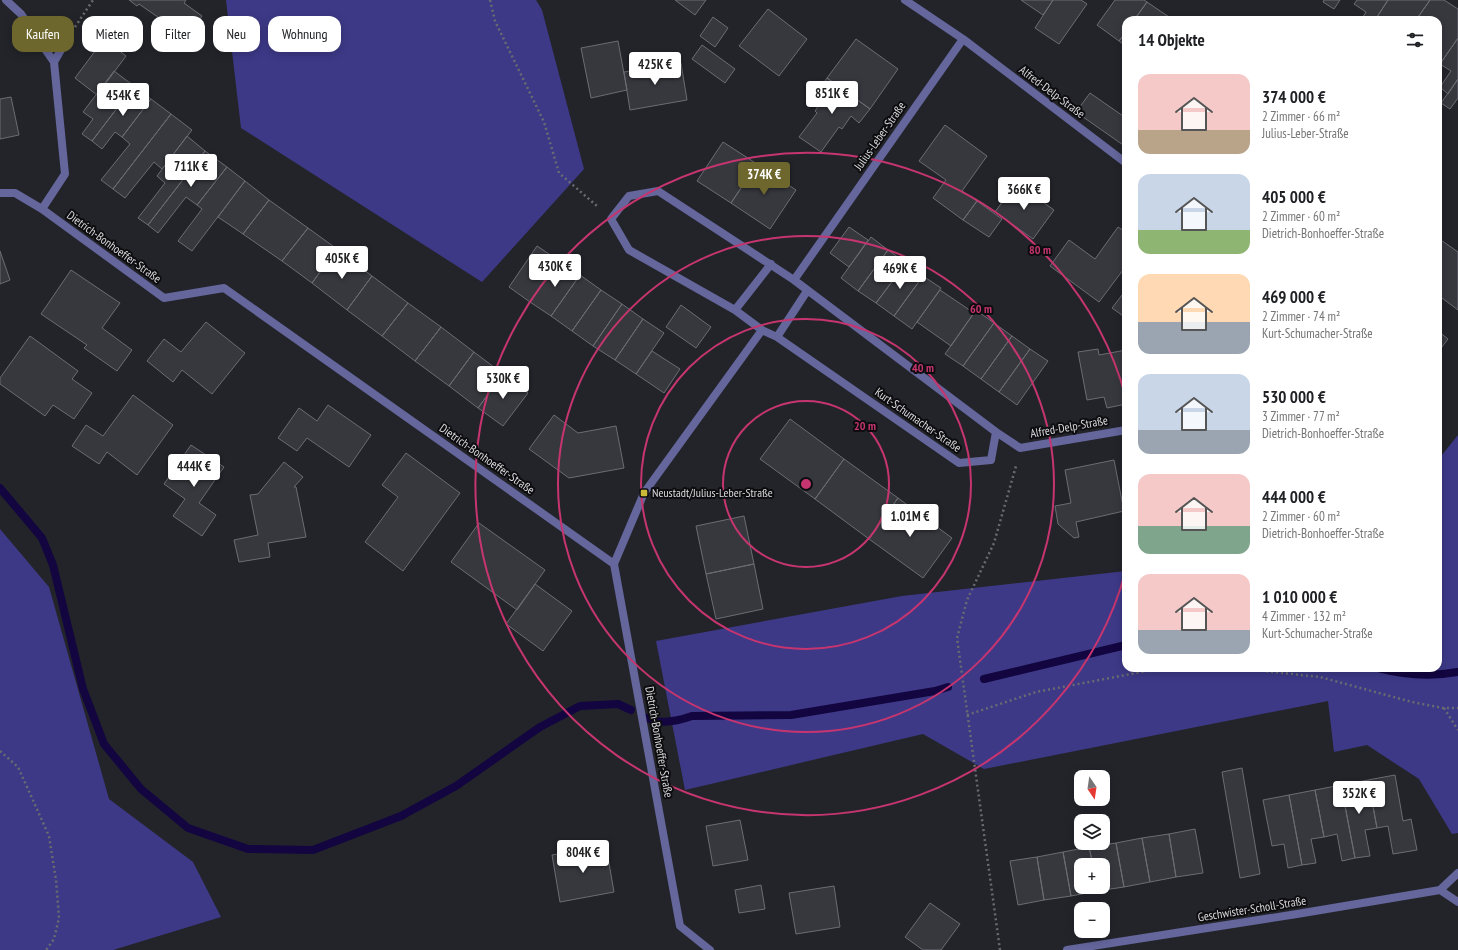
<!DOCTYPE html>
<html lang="de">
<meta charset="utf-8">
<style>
body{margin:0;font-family:"PT Sans Narrow",sans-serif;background:#f2f2f2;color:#202124;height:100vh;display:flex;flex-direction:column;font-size:15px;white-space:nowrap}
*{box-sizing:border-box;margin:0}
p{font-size:13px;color:#757577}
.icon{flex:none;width:22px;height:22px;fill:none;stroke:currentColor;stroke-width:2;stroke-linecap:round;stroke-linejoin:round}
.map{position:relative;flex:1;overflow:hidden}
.panel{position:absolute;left:1122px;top:16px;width:320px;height:656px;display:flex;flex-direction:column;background:#fff;border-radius:12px;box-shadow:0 2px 10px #0003}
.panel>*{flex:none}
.guide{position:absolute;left:12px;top:16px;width:380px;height:36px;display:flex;gap:8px}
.needle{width:26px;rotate:167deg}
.tools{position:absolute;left:1074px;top:770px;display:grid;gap:8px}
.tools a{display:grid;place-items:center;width:36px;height:36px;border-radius:8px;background:#fff;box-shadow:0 2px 10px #0003;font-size:20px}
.price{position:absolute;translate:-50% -34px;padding:0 9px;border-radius:4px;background:#fff;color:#222;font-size:13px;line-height:26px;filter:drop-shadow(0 1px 2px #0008)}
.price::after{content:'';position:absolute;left:50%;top:24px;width:12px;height:9px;margin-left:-6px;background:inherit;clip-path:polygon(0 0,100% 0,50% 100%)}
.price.selected{background:#6d662d;color:#fff}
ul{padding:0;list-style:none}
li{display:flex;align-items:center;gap:12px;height:100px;padding:0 16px}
li span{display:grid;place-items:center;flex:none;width:112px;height:80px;border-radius:12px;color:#555}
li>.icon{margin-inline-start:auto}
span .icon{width:48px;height:48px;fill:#fffc;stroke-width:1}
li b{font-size:17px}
h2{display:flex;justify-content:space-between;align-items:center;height:48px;padding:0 16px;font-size:17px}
.tag{padding:0 14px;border-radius:12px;background:#fff;box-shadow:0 2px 10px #0003;font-size:14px;line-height:36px}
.tag.selected{background:#6d662d;color:#fff}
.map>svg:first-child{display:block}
.green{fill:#3d3987}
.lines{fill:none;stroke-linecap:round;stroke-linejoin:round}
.stream{stroke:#120540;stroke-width:8}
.building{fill:#37383e;stroke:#6c6d74}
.path{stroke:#6a6b70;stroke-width:2.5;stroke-dasharray:2 3;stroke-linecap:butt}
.minor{stroke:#64669c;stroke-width:8}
.ring{fill:none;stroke:#c6356f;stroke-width:2}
.poi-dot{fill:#cbba39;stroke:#0d0d10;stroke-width:1.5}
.labels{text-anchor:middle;stroke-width:4;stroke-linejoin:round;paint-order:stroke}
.street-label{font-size:12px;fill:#dbdbdf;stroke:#0d0d10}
.poi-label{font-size:12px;fill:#dbdbdf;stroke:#0d0d10;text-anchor:start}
.centre{fill:#c6356f;stroke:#0d0d10;stroke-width:2}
.ring-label{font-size:12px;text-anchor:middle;font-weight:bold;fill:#c6356f;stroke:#0d0d10;stroke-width:4;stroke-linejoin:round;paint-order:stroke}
</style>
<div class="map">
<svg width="1458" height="950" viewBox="0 0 1458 950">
<rect width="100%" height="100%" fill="#23242a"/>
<!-- green -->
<path class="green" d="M226,0h310l6,10 42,159 -102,113 -241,-154z
M1458,435v398l-6,1 -33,-55 -52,-34 -33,7 -6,-51 -344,68 -61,-35 -238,56 -29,-149 246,-45 224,-25v97h312v-208z
M0,529l49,58 60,212 84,63 28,55 -108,33h-113z"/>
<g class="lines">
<!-- stream -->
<path class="stream" d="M0,488l42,50 11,27 30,124 21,55 37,45 47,39 60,21 65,1 88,-34 55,-30 84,-59 40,-21 38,-2 13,6
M1377,668c27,7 54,9 81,4
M984,679l142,-34
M647,718c14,7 31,3 45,-2l99,-1 144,-24 13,-4"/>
</g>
<!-- building -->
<path class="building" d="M129,0h57l-2,3 18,13 -20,29 -23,-15 6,-8 -26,-18 -2,2z
M675,0h31l-11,15z
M1021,0h32l-10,15z
M1053,0h28l6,4 -28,40 -24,-16z
M1115,0h29l3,2 -13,18h-8v12l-7,9 -22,-16z
M1324,0h16l-6,9 -11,-7z
M1357,0h31l-13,20h-14l5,-8 -12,-8z
M1388,0h42l-14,20h-41z
M1430,0h14l14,9v29l-18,26 -2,-2v-42h-22z
M1147,2l22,15 -2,3h-33z
M768,9l39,30 -28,37 -40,-30z
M713,17l15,11 -13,19 -15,-11z
M1126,32v14l-7,-5z
M1458,38v41l-10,15 -8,-7 11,-16 -11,-7z
M104,39l22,17 -29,39 -22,-17z
M856,39l42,30 -28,40 -43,-31z
M618,41l9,49 -36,8 -10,-50z
M702,45l33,24 -10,14 -33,-24z
M681,63l6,37 -57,10 -6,-38z
M114,71l20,15 -42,55 -10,-7 11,-15 -10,-7z
M827,78l43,31 -11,14 -8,-7 -9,13 -3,-2 -18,25 -22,-15 18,-24 -2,-2 9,-14 -7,-5z
M1458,79v19l-8,11 -9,-6z
M134,86l17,13 -29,38 -7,-5 -13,17 -10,-8z
M1090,93l36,25v29l-50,-35z
M11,97l8,38 -19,4v-40z
M151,99l20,15 -58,75 -12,-9 29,-36 -8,-7z
M171,114l21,16 -30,39 -8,-7 -29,36 -12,-9z
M945,125l42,31 -25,35 15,10 -14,19 -30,-22 13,-18 -27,-19z
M187,136l18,15 -57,74 -10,-7 27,-35 -8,-7z
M723,142l34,22 -26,39 -34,-22z
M205,151l22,16 -30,38 -11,-8 -28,36 -10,-8z
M757,164l39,26 -26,39 -39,-26z
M227,167l18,14 -53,70 -14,-10 24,-32 -5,-4z
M245,181l24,19 -26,34 -25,-17z
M1016,183l38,27 -21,29 -38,-27z
M269,200l39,28 -26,33 -39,-27z
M977,201l25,18 -13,18 -26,-17z
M849,227l19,13 -19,27 -19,-14z
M1118,227l8,5v34l-27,36 -49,-36 19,-26 26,19z
M308,228l29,21 -25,34 -30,-22z
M871,237l17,13 -30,41 -17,-13z
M1438,238l20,14v58l-20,-15z
M537,246l21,14 -28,42 -21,-15z
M337,249l35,27 -25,34 -35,-27z
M888,250l18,13 -30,40 -18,-12z
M0,251l10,29 -10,4z
M558,260l22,15 -29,41 -21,-14z
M906,263l17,13 -29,40 -18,-13z
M71,270l49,33 -18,25 30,22 -15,21 -33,-23 3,-3 -46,-31z
M580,275l21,15 -29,41 -21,-15z
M372,276l36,27 -26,33 -35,-26z
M923,276l18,12 -29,41 -18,-13z
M601,290l21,14 -29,42 -21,-15z
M940,290l34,23 -23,33 -34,-24z
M1126,290v28l-14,-10z
M408,303l33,24 -26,34 -33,-25z
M622,304l21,15 -28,41 -22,-14z
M681,305l30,22 -15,21 -30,-21z
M976,310l18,13 -31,43 -18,-12z
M643,319l21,14 -28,41 -21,-14z
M206,322l39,31 -33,41 -30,-24 -9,12 -26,-21 17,-22 17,13z
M994,323l18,13 -31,43 -18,-13z
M441,327l33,25 -25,34 -34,-25z
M1438,331l10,8 -10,13z
M30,336l48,35 -6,8 20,14 -18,26 -21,-14 -8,11 -45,-32v-6z
M1012,336l18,13 -31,43 -18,-13z
M1030,349l18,12 -31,44 -18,-13z
M1098,349l1,6 27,-5v54l-19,4 -3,-11 -17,3 -9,-48z
M652,351l28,18 -16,24 -28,-19z
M474,352l29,22 -25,34 -29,-22z
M503,374l25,19 -25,33 -25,-18z
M133,395l40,30 -36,50 -30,-23 -8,12 -27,-18 14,-21 17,11z
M328,405l43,30 -22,32 -42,-29 -10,13 -19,-13 21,-30 18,13z
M554,415l24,18 38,-7 8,42 -55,10 -40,-29z
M790,419l54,40 -29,40 -55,-40z
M191,445l33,22 -25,36 17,12 -14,21 -29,-20 12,-17 -21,-15z
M406,453l54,40 -57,78 -38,-29 33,-45 -16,-12z
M844,459l54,39 -29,41 -54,-40z
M1114,460l10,51 -48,11 3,15 -5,1 -16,-14 -3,-18 16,-3 -6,-33z
M284,462l19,15 -9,10h2l10,50 -38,6 2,14 -31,5 -5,-22 24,-5 -8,-40 8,-1z
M898,498l54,40 -29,40 -54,-39z
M744,516l10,48 -48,10 -10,-48z
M479,523l66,47 -28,40 -66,-48z
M754,564l9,45 -47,10 -10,-45z
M535,584l37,27 -29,40 -37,-27z
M1242,768l18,106 -20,4 -18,-106z
M1395,775l8,46 8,-2 6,31 -24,4 -5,-28 -11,2 -9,-48z
M1368,780l9,48 -12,2 5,26 -15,2 -14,-73z
M1341,785l14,73 -13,3 -5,-27 -13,3 -9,-47z
M1315,790l9,47 -13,2 5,24 -14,2 -13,-70z
M1289,795l13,70 -14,3 -4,-24 -12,2 -9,-46z
M740,820l8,40 -35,6 -7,-40z
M1195,829l8,44 -27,4 -7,-43z
M1169,834l7,43 -26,5 -8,-44z
M1142,838l8,44 -26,5 -8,-44z
M1116,843l8,44 -27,4 -1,-4h7v-22h-10l-4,-18z
M606,846l8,46 -54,10 -8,-47z
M1089,847l4,18h-12v22h15l1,4 -26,5 -8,-44z
M1063,852l8,44 -27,4 -7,-43z
M1037,857l7,43 -26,5 -8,-44z
M761,885l4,24 -26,4 -4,-23z
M834,886l6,41 -44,7 -7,-41z
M930,903l30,21 -19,26h-18l-18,-13z"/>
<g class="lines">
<!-- path -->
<path class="path" d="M490,0l5,21 49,101 15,51 38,33
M75,27l18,-27
M1444,708l14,22
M967,715l69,-23 111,-21 99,-2 74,8 92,25 31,6h15
M0,751l18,16 31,69 7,44 3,38 -5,21 -8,11
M1000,950l-43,-312 10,-38 27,-57 22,-77"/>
<!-- minor -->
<path class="minor" d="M6,0l15,14 33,48 11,112 -23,35
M963,39l163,124
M54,62l12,-21
M0,193h15l27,16 122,89 60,-10 390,276 66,362 30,24
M794,280l169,-241 -58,-39
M735,310l36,-46
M777,337l30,-46
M996,432l24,16 106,-18
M614,564l30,-71 118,-163 15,7 182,126 32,-3 5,-28 -202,-152 -136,-89 -29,5 -18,23 18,31 106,60 27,20
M1440,890l18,12
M1067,950l230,-36 143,-24 18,-17"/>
</g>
<!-- distance rings -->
<g class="ring">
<circle cx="806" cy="484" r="83"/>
<circle cx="806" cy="484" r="165"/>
<circle cx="806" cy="484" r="248"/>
<path d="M1126 570A331 331 0 1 1 1126 398"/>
</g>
<!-- markers -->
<rect class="poi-dot" x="640" y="489" width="8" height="8" rx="2"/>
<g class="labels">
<!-- street labels -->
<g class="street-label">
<text transform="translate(1052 92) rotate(37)" y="4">Alfred-Delp-Straße</text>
<text transform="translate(880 136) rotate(-55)" y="4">Julius-Leber-Straße</text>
<text transform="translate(114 247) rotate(36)" y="4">Dietrich-Bonhoeffer-Straße</text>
<text transform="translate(918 420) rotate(35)" y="4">Kurt-Schumacher-Straße</text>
<text transform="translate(1069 427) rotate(-10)" y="4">Alfred-Delp-Straße</text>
<text transform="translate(487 459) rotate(35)" y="4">Dietrich-Bonhoeffer-Straße</text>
<text transform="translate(659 742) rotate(80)" y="4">Dietrich-Bonhoeffer-Straße</text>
<text transform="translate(1252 909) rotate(-9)" y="4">Geschwister-Scholl-Straße</text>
</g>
<!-- poi labels -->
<g class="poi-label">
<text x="652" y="497">Neustadt/Julius-Leber-Straße</text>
</g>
</g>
<circle cx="806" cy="484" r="6" class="centre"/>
<g class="ring-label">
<text x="1040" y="254">80 m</text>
<text x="981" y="313">60 m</text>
<text x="923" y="372">40 m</text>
<text x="865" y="430">20 m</text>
</g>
</svg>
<div class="tools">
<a><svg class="needle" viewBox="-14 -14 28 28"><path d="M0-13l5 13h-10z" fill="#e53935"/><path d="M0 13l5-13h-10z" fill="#757577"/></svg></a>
<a><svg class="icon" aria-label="layers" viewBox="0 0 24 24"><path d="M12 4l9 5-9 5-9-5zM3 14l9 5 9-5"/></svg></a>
<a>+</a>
<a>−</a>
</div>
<b class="price" style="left:655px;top:86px">425K €</b>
<b class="price" style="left:832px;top:115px">851K €</b>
<b class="price" style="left:123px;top:117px">454K €</b>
<b class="price" style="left:191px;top:188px">711K €</b>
<b class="price selected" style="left:764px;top:196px">374K €</b>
<b class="price" style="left:1024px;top:211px">366K €</b>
<b class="price" style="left:342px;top:280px">405K €</b>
<b class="price" style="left:555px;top:288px">430K €</b>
<b class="price" style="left:900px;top:290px">469K €</b>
<b class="price" style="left:503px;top:400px">530K €</b>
<b class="price" style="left:194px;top:488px">444K €</b>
<b class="price" style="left:910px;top:538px">1.01M €</b>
<b class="price" style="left:1359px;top:815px">352K €</b>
<b class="price" style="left:583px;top:874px">804K €</b>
<div class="guide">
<a class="tag selected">Kaufen</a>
<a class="tag">Mieten</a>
<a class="tag">Filter</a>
<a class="tag">Neu</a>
<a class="tag">Wohnung</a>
</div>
<section class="panel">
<h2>14 Objekte<svg class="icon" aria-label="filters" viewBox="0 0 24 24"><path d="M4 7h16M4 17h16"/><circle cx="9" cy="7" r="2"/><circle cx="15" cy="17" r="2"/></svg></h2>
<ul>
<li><span style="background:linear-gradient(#f6c9c9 70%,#b9a48a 0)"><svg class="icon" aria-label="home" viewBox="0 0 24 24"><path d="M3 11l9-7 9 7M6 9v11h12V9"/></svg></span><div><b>374 000 €</b><p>2 Zimmer · 66 m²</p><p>Julius-Leber-Straße</p></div></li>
<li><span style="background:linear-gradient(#c9d6e8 70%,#8fb573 0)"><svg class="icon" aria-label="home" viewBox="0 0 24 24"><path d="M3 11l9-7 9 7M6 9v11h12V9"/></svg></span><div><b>405 000 €</b><p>2 Zimmer · 60 m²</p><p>Dietrich-Bonhoeffer-Straße</p></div></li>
<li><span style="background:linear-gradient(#ffd9b3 60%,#9aa5b1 0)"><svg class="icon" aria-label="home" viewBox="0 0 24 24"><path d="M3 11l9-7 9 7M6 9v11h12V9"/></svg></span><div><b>469 000 €</b><p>2 Zimmer · 74 m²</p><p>Kurt-Schumacher-Straße</p></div></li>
<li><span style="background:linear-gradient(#c9d6e8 70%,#9aa5b1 0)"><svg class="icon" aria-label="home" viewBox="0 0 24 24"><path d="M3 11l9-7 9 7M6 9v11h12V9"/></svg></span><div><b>530 000 €</b><p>3 Zimmer · 77 m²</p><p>Dietrich-Bonhoeffer-Straße</p></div></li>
<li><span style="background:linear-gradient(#f6c9c9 65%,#7fa58c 0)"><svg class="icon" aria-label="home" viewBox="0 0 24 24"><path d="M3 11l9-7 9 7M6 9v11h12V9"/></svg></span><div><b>444 000 €</b><p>2 Zimmer · 60 m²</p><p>Dietrich-Bonhoeffer-Straße</p></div></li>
<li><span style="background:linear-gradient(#f6c9c9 70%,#9aa5b1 0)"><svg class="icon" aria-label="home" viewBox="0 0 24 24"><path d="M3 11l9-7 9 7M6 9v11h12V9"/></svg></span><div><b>1 010 000 €</b><p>4 Zimmer · 132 m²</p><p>Kurt-Schumacher-Straße</p></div></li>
</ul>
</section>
</div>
